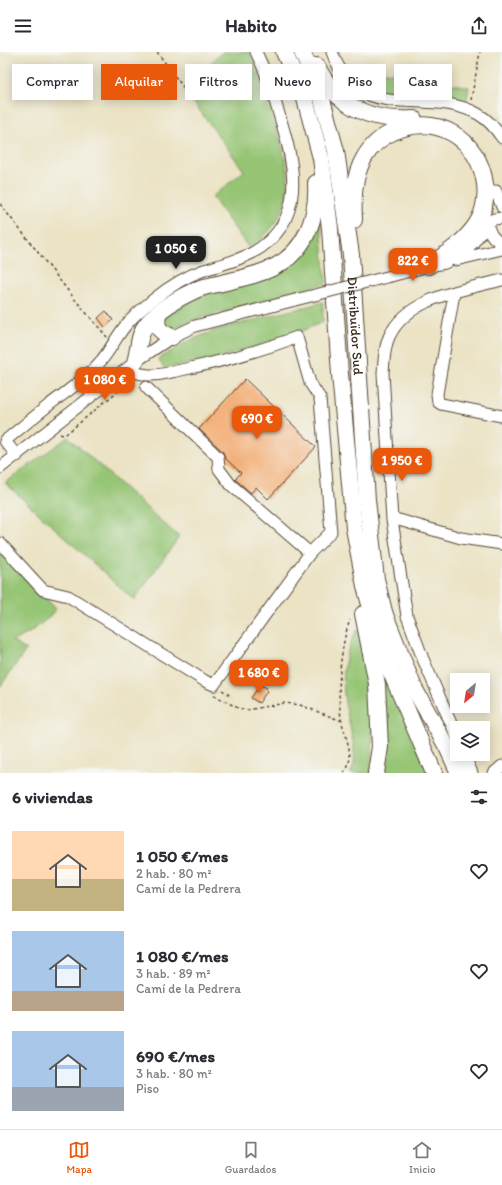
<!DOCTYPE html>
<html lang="es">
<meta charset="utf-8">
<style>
body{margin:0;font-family:Itim,sans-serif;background:#f2f2f3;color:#2b2b33;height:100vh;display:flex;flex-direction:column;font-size:15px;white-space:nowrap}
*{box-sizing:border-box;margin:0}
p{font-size:13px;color:#7c7c81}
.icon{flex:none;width:22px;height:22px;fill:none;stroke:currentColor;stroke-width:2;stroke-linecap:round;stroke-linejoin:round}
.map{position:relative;height:721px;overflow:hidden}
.side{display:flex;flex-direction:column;background:#fff;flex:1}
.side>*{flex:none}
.banner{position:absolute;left:12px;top:12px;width:478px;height:36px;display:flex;gap:8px}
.needle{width:26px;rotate:210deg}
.tools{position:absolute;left:450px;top:621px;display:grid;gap:8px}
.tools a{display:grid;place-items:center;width:40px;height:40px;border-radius:0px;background:#fff;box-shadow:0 2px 10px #0003;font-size:20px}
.price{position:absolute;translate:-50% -34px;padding:0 9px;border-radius:8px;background:#ea580c;color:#fff;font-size:13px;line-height:26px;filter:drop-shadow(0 1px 2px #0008)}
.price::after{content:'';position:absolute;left:50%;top:24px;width:12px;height:9px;margin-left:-6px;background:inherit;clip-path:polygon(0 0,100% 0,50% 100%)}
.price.active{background:#222;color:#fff}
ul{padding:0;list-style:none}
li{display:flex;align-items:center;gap:12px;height:100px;padding:0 12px}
li span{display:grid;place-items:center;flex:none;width:112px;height:80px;border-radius:0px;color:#555}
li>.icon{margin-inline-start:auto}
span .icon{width:48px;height:48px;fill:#fffc;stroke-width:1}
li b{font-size:17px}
h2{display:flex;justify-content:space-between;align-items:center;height:48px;padding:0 12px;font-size:17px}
.tag{padding:0 14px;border-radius:0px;background:#fff;box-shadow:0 2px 10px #0003;font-size:14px;line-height:36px}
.tag.active{background:#ea580c;color:#fff}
header{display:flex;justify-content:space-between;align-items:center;height:52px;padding:0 12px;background:#fff;font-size:18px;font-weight:800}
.dock{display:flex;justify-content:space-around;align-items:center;height:56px;border-top:1px solid #e1e1e2;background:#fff;font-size:11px;color:#7c7c81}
.dock a{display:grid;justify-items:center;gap:2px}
.dock .active{color:#ea580c}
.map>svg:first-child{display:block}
.green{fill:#96c575;stroke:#68784a}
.building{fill:#f3ad75}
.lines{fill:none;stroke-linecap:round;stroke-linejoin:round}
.minor-casing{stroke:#554637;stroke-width:13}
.highway-casing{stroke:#554637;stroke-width:18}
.path{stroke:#554637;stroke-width:1.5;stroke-dasharray:3 3;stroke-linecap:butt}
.minor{stroke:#fff;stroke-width:11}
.highway{stroke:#fff;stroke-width:16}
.minor-bridge-casing{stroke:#554637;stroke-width:13;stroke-linecap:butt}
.minor-bridge{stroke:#fff;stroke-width:11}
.labels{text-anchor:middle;stroke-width:3.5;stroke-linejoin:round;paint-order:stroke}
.street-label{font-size:14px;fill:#3b2a1e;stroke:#f6f6f2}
</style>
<header><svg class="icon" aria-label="menu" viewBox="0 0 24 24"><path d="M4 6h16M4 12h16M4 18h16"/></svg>Habito<svg class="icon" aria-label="share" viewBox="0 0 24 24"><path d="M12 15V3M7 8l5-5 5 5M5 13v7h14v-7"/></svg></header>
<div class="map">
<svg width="502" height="721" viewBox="0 0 502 721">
<rect width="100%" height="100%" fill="#f6f6f2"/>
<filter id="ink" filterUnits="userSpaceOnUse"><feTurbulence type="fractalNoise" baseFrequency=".025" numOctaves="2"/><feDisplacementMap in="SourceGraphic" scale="8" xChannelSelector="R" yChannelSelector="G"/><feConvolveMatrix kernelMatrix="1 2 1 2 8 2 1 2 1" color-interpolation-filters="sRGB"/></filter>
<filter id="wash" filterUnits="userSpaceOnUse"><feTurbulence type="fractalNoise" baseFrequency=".012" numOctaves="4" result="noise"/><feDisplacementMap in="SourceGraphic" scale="16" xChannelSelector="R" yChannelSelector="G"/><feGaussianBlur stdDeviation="0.9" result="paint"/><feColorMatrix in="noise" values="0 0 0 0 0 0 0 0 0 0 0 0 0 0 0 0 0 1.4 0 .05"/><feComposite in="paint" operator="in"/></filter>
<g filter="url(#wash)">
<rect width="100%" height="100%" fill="#ebe3c4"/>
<!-- green -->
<path class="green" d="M222,0h27c10,23 18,48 26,72 5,17 13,38 13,56 0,28 -15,55 -40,67l-36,-50 32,-26 -60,-82z
M370,17l99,18 -3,17 -42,-8 -39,1 -20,-6z
M320,161l6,70 -115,32 -29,9 -12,6 -6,-7 1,-6 33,-21 74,-23z
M323,250v20l-26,11 -82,26 -51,9 -6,-9 30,-18 28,-11z
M68,385l111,100 -45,63 -129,-117z
M0,497l56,60c-12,14 -27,26 -44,32l14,9 -26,37z
M357,578l12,36 5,44 -3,63h-21c12,-15 -5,-59 -6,-78 -2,-22 1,-46 13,-65z
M381,604l47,117h-47z"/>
<g id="blocks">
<!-- building -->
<path class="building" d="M106,259l7,9 -8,7 -7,-9z
M245,327l71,68 -48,52 -12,-12 -5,6 -15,-13 -1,-1 6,-6 -16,-15 -2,-6 -24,-23z
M260,633l7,3 -1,2 1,1 -8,12 -8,-5z"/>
</g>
</g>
<g filter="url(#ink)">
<use href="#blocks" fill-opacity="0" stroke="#554637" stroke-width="1"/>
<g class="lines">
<!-- minor casing -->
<g class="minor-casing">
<path id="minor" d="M332,0c28,76 93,33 146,62 9,5 18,15 24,24
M496,139l6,16
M488,169c0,11 4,17 14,23
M484,173l10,-6 8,-1
M456,208l46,-11
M391,224l37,-10 17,-3 17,-10 11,-10 15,-20
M454,241l-17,101 1,8 3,2 61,12
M146,335l72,70 1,12 12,16 79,68
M17,404l-12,-15c14,-12 29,-24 44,-36 17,-13 37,-26 51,-43 10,-11 16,-25 26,-37 8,-10 18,-18 28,-26 15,-12 32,-23 50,-29 16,-5 33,-9 48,-17 56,-31 43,-88 27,-139 -6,-21 -13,-42 -23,-62
M0,416l135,-106 37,-25 23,-11 100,-26
M392,466l69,20 41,6
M0,491l43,47 25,6 137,85 9,4 96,-132 21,-21 -11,-134 -10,-15 -13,-46c-38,14 -76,25 -116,33 -10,2 -22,6 -33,5 -8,-1 -14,-3 -21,-6
M457,685l-34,-78 -16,-43 -15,-96 -9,-147c1,-12 1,-25 6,-36 18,-40 75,-47 113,-57
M464,702l8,19
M494,721l8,-7"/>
</g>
<!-- highway casing -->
<g class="highway-casing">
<g id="highway">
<path d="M284,0l21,47 16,59 9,70 10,146 14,154 11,58 8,30 17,54 44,103"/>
<path id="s1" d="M302,0l18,40 16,59 15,104 16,245 9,79 10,41"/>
<path d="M317,14c19,40 53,56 97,53"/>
<path d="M354,168c-1,-21 -1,-43 10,-62 7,-12 17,-21 29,-26 42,-20 86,6 92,52 2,16 -2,33 -12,45 -12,16 -29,26 -45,37"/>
<path d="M158,261c-2,15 0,18 14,24"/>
<path d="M135,310c4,-12 3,-27 11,-37 13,-16 34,-28 52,-36 8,-3 16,-4 24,-6 37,-9 69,-14 86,-52 7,-16 9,-31 8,-48"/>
<path d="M383,558l31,78 33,59 12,26"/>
<path d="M363,562l14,70 3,63 -4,26"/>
</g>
</g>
<!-- path -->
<path class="path" d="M157,0l26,35
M471,48l9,-48
M0,152l77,98 30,35
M60,382l3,1 3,-1 64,-53
M222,638l10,7
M214,643l24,13 9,2 38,-7 15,2 42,16
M344,721c12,-14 2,-34 -2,-50 -6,-28 -2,-77 8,-103"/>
<!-- minor -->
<use href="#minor" class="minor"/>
<!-- highway -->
<use href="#highway" class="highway"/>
<!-- minor-bridge casing -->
<g class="minor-bridge-casing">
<path id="minor-bridge" d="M295,248l96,-24"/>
</g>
<!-- minor-bridge -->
<use href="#minor-bridge" class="minor-bridge"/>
</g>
</g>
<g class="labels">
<!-- street labels -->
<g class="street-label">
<text dy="5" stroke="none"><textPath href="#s1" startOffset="281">Distribuïdor Sud</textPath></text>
</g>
</g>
</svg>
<div class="tools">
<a><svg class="needle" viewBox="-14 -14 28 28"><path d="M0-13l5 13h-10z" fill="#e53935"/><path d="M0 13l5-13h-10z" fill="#7c7c81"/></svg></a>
<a><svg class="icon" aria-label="layers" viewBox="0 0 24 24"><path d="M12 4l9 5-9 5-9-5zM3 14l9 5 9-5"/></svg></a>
</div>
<b class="price active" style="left:176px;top:218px">1 050 €</b>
<b class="price" style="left:413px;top:230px">822 €</b>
<b class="price" style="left:105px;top:349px">1 080 €</b>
<b class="price" style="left:257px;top:388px">690 €</b>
<b class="price" style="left:402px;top:430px">1 950 €</b>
<b class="price" style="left:259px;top:642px">1 680 €</b>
<div class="banner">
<a class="tag">Comprar</a>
<a class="tag active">Alquilar</a>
<a class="tag">Filtros</a>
<a class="tag">Nuevo</a>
<a class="tag">Piso</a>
<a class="tag">Casa</a>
</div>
</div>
<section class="side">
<h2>6 viviendas<svg class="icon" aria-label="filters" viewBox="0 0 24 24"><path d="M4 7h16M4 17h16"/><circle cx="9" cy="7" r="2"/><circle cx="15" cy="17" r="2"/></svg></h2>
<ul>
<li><span style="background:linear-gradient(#ffd9b3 60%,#c2b280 0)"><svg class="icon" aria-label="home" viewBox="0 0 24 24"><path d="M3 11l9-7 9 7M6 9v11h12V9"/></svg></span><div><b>1 050 €/mes</b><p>2 hab. · 80 m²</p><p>Camí de la Pedrera</p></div><svg class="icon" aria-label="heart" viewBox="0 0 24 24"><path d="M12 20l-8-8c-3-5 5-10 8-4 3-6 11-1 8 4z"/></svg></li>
<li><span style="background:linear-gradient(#a9c7e8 75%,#b9a48a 0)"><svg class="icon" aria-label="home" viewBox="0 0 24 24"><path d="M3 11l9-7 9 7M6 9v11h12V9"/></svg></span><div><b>1 080 €/mes</b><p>3 hab. · 89 m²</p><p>Camí de la Pedrera</p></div><svg class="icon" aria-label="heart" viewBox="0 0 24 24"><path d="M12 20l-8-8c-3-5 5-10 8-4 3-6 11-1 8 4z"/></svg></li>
<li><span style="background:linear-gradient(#a9c7e8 70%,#9aa5b1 0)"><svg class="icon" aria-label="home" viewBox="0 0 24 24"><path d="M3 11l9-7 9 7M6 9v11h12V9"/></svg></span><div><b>690 €/mes</b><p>3 hab. · 80 m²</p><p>Piso</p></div><svg class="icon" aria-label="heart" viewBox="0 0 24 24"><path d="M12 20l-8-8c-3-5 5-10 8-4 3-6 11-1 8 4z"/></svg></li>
</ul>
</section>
<nav class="dock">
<a class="active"><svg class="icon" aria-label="map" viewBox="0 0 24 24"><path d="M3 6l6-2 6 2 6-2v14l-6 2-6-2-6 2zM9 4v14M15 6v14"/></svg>Mapa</a>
<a><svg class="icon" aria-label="saved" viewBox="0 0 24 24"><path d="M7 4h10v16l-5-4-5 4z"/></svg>Guardados</a>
<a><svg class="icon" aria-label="home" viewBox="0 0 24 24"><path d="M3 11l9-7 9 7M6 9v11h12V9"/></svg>Inicio</a>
</nav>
